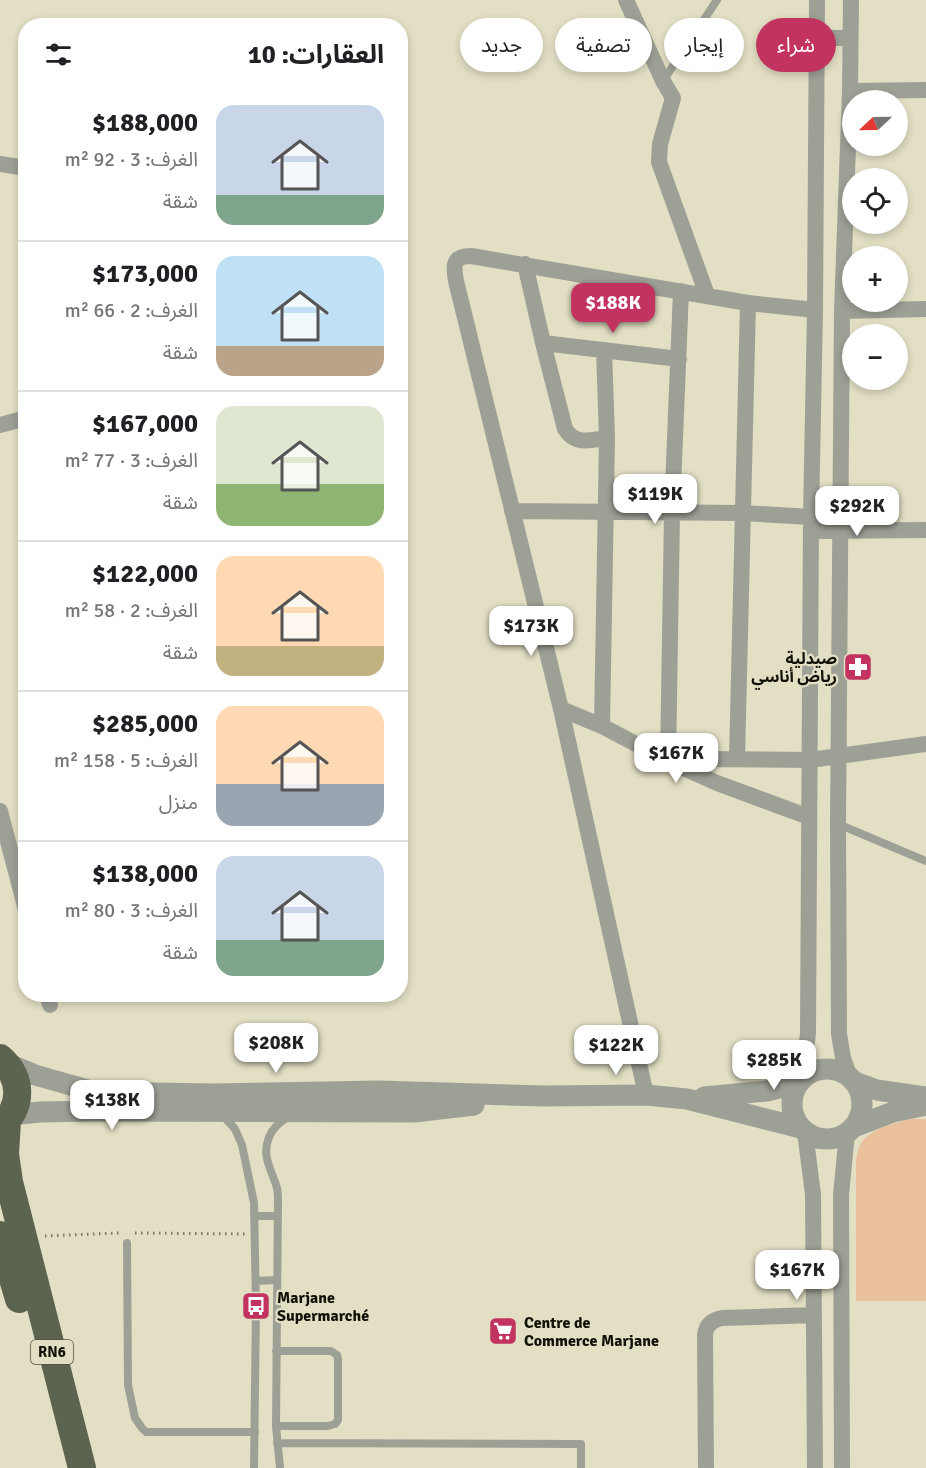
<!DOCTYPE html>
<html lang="ar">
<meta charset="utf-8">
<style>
body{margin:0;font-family:Signika,"Noto Sans Arabic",sans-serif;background:#f6f6f6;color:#202124;direction:rtl;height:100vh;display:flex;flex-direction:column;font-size:22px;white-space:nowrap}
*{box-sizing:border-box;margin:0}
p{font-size:20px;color:#757577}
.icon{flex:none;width:33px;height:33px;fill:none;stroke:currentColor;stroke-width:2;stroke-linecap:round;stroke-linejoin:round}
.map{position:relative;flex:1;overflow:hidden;direction:ltr}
.side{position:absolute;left:18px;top:18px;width:390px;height:984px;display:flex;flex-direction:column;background:#fff;border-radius:24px;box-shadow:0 3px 9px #0003;direction:rtl}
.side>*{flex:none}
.banner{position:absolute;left:426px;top:18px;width:410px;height:54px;direction:rtl;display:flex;gap:12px}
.needle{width:39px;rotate:248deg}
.controls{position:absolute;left:842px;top:90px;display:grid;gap:12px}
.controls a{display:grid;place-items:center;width:66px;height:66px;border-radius:50%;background:#fff;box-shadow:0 3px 9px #0003;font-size:30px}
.price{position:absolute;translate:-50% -51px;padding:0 14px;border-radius:12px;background:#fff;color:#222;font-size:20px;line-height:39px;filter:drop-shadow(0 2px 3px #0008)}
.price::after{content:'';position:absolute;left:50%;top:36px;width:18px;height:14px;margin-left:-9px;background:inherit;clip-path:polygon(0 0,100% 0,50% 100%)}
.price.current{background:#c2335f;color:#fff}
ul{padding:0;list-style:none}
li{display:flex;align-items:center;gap:18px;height:150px;padding:0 24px}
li+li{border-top:2px solid #e0e0e0}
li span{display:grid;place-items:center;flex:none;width:168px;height:120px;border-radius:18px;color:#555}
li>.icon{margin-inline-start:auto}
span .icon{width:72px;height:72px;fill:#fffc;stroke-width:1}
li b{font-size:26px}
h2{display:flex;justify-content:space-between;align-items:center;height:72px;padding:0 24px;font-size:26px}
.pill{padding:0 21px;border-radius:27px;background:#fff;box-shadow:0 3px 9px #0003;font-size:21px;line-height:54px}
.pill.current{background:#c2335f;color:#fff}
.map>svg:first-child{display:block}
.green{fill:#eac19c}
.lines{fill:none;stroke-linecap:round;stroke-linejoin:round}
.path{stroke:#7a7866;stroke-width:3;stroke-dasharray:1.5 4.5;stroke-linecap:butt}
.service{stroke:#9da095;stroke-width:8}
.minor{stroke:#9da095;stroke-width:16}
.tertiary{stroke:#9da095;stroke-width:21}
.trunk{stroke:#5c634e;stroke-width:28}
.labels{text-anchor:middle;stroke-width:4.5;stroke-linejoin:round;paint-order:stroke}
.shield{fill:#e2dfc4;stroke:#504f40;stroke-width:1.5}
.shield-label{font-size:15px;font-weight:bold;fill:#121108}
.poi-label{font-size:16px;font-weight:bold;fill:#121108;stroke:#e2dfc4;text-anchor:start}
</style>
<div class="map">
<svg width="926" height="1468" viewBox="0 0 926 1468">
<rect width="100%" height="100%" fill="#e2dfc4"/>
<!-- green -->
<path class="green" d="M912,1119h14v182h-70v-141c1,-5 2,-11 4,-15 8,-16 36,-22 52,-26z"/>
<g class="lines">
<!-- path -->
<path class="path" d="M135,1233l110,1
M45,1236l74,-3"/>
<!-- service -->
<path class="service" d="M663,81l54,-81
M838,824l88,37
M220,1115l6,4 9,10 7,16 12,58 2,103 -2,162
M254,1216h24
M127,1243l1,142 7,33 7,10 4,4h109
M256,1281l21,-1
M276,1426h52l7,-2 3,-4v-61l-1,-4 -6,-4h-55
M277,1443l304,1v24
M280,1468l-4,-42 2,-224c0,-5 0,-10 -1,-14 -5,-18 -16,-31 -8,-51 4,-9 10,-15 19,-20"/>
<!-- minor -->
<path class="minor" d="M626,0l37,81 10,17 -13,46 -1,18 48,133
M817,38h33
M850,91l76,-1
M0,164l26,4
M525,264l18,79 22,86c11,17 25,11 42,9
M842,311l84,-2
M543,343l136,16
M0,425l26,-7
M512,511l231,2 68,4
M811,531l115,-1
M561,709l41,17 66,35 49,22 92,34
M602,726l5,-288 -3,-88
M737,759l11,-456
M668,761l4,-249 9,-221
M675,764l19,-5 116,1 116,-16
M0,811l26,99
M47,994l3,11
M850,1078l-7,-20 -4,-24 -1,-210 4,-513 8,-220 1,-91
M803,1079l5,-46 3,-516 4,-207 2,-310
M646,1095l-85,-386 -105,-428c-3,-16 -3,-25 15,-25l277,47 67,7
M805,1132l8,62 2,274
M706,1468l-1,-133c1,-10 7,-15 17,-17l92,-3
M842,1468l-1,-273 6,-62"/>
<!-- tertiary -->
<path class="tertiary" d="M6,1063l29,12 60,17 118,2 166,-3 164,5 103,-1 41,4 114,29
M792 1104a35 35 0 1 1 70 0a35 35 0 1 1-70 0Z
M855,1082l22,8 49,7
M704,1097l63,-6 32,-8
M11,1115l29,-3 55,-1 319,1 60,-7
M854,1127l39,-15 33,-7"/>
<!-- trunk -->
<path class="trunk" d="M0,1058c23,20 23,49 0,69
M7,1121l-2,33 4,28 73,286
M0,1235l19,64"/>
</g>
<!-- icons -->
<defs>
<g id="pharmacy-square" transform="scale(1.5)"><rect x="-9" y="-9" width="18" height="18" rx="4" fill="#c2335f" stroke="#e2dfc4"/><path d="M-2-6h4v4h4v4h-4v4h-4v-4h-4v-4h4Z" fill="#fff"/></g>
<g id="bus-square" transform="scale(1.5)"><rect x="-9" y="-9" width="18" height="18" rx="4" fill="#c2335f" stroke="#e2dfc4"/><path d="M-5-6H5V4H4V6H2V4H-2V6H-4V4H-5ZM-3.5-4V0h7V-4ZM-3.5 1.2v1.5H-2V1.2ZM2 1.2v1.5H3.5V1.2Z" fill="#fff"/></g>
<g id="supermarket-square" transform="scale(1.5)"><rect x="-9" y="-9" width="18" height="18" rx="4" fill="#c2335f" stroke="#e2dfc4"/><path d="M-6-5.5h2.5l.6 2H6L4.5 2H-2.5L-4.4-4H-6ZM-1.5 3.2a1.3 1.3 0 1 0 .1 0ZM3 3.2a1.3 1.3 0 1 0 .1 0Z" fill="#fff"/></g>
</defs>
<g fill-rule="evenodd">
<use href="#pharmacy-square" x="858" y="667"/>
<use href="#bus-square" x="256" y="1306"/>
<use href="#supermarket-square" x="503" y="1331"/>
</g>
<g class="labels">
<!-- shield labels -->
<rect class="shield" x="31" y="1340" width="42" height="24" rx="4.5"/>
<g class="shield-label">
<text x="52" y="1357">RN6</text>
</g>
<!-- poi labels -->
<g class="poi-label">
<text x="837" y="664" text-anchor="end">صيدلية<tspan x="837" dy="18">رياض أناسي</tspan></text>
<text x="277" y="1303">Marjane<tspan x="277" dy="18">Supermarché</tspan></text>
<text x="524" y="1328">Centre de<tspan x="524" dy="18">Commerce Marjane</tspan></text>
</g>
</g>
</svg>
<div class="controls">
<a><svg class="needle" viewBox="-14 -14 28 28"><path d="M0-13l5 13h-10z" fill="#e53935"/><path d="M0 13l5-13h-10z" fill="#757577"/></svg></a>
<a><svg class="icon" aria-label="locate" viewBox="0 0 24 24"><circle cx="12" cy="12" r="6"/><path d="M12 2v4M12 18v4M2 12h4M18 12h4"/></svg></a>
<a>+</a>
<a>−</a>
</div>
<b class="price current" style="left:613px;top:334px">$188K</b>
<b class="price" style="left:655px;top:525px">$119K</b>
<b class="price" style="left:857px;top:537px">$292K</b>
<b class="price" style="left:531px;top:657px">$173K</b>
<b class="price" style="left:676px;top:784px">$167K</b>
<b class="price" style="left:276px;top:1074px">$208K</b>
<b class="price" style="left:616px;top:1076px">$122K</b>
<b class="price" style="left:774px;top:1091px">$285K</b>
<b class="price" style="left:112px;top:1131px">$138K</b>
<b class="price" style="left:797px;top:1301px">$167K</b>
<div class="banner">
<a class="pill current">شراء</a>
<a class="pill">إيجار</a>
<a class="pill">تصفية</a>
<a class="pill">جديد</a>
</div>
<section class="side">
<h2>العقارات: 10<svg class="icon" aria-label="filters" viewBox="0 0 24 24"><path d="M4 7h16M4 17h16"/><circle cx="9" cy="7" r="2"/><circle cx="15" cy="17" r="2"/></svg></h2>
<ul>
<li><span style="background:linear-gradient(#c9d6e8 75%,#7fa58c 0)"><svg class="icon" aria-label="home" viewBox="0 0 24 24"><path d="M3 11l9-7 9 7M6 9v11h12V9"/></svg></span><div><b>$188,000</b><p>الغرف: 3 · 92 m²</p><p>شقة</p></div></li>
<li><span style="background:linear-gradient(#bfe0f5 75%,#b9a48a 0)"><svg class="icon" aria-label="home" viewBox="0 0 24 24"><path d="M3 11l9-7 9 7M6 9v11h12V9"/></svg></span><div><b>$173,000</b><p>الغرف: 2 · 66 m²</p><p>شقة</p></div></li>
<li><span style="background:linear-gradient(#dfe7d0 65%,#8fb573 0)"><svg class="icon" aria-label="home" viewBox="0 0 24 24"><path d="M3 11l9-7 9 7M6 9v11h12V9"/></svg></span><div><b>$167,000</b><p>الغرف: 3 · 77 m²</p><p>شقة</p></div></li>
<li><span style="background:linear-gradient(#ffd9b3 75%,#c2b280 0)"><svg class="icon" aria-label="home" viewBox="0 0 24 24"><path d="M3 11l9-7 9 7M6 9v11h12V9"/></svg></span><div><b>$122,000</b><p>الغرف: 2 · 58 m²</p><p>شقة</p></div></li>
<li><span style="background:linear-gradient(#ffd9b3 65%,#9aa5b1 0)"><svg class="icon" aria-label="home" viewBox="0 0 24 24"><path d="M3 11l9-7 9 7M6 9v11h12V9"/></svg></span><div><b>$285,000</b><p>الغرف: 5 · 158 m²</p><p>منزل</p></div></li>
<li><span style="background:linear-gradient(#c9d6e8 70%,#7fa58c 0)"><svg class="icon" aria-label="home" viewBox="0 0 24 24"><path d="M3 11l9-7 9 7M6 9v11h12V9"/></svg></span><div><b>$138,000</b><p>الغرف: 3 · 80 m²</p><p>شقة</p></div></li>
</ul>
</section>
</div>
